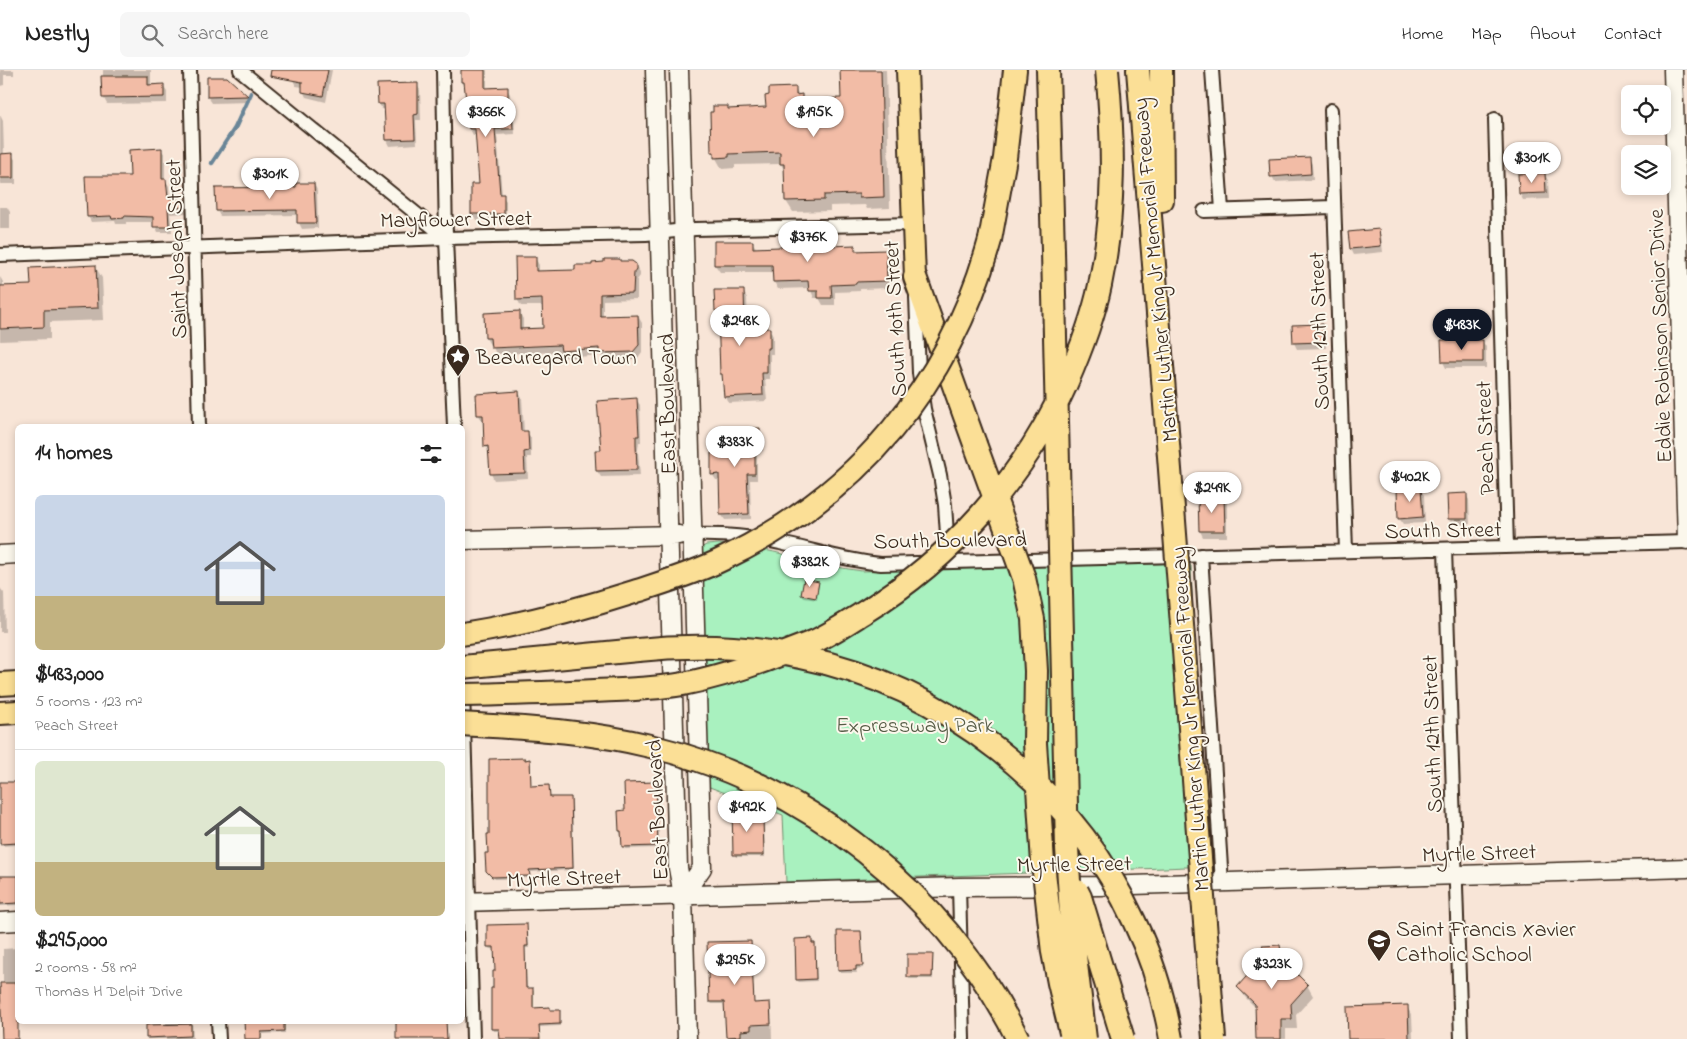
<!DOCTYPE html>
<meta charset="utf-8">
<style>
body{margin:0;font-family:"Indie Flower",sans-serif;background:#f6f6f6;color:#222;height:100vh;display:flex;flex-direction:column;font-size:19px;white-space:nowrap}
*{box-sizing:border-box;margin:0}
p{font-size:16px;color:#767676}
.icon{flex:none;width:28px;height:28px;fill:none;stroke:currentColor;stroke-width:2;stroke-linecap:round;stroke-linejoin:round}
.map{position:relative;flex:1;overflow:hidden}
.side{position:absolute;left:15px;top:354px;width:450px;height:600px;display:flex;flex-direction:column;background:#fff;border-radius:8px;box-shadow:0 2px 8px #0003}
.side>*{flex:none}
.buttons{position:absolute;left:1621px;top:15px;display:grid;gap:10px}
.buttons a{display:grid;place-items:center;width:50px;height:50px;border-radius:8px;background:#fff;box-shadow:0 2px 8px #0003;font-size:25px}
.price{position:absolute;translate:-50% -42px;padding:0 11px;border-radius:18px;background:#fff;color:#222;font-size:16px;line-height:32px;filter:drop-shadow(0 1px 2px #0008)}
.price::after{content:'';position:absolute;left:50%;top:30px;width:15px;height:11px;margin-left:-8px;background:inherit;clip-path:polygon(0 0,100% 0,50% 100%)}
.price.active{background:#111827;color:#fff}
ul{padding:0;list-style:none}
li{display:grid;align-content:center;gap:10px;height:265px;padding:0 20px}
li+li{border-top:1px solid #e0e0e0}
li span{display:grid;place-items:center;height:155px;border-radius:8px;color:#555}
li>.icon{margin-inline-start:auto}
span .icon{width:90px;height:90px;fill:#fffc;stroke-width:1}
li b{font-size:21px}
h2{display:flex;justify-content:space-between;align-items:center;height:60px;padding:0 20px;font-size:21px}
header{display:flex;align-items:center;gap:30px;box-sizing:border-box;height:70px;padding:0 25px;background:#fff;border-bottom:1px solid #e0e0e0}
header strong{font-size:24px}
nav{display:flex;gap:28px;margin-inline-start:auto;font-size:18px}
.search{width:350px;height:45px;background:#f6f6f6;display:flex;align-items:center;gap:12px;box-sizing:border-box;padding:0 18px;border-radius:8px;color:#767676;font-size:19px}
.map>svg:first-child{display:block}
.green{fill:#a9f1bf;stroke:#728e6e}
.shadow{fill:#0003}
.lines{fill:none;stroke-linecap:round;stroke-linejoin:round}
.stream{stroke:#698597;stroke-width:4.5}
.building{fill:#f2bca6;stroke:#3b2a1e}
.street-casing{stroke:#3b2a1e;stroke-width:16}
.secondary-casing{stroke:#3b2a1e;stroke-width:21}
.primary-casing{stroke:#3b2a1e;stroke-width:24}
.highway-casing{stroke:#3b2a1e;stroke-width:26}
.street{stroke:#fbf7ec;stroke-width:12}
.secondary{stroke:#fbf7ec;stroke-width:18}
.primary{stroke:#fbdf96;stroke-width:20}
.highway{stroke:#fbdf96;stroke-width:22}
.highway-bridge-casing{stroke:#3b2a1e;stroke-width:26;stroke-linecap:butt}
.highway-bridge{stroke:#fbdf96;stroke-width:22}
.labels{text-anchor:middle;stroke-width:4;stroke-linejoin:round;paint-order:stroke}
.street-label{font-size:22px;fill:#3b2a1e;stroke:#fbf7ec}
.poi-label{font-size:22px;fill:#3b2a1e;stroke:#fbf7ec;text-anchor:start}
.park-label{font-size:22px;fill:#565c46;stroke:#fbf7ec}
</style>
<header>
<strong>Nestly</strong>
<div class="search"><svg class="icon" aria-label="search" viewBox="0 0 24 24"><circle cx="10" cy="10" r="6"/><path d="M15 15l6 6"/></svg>Search here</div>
<nav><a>Home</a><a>Map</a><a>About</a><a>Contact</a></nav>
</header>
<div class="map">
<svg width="1687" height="969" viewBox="0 0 1687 969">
<rect width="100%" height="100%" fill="#f8e5d7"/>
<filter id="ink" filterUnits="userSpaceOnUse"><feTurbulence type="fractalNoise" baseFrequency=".02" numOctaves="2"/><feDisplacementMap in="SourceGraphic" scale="10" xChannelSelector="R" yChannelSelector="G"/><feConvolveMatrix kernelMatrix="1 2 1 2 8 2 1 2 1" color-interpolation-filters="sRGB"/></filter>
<g filter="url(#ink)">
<!-- green -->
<path class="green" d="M719,474c51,2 93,21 143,27l327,-8 2,3 2,50 19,241 -2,8 -2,1 -44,2 -378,14 -3,-67 -76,-29 -6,-238 5,-3z"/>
<!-- shadow -->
<path class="shadow" d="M0,0h14v5h-10v10l-4,1z
M103,0h48v16h12l4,6v11l-60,1 -4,-7z
M294,0h38l-6,32 -20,-5 -3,-6v-4l-7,-1 -3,-6z
M462,0h25v19h20l3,5 1,20 3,6 1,14 -18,1 5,60 4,6v18l-30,1 -3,-6v-29h7l-3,-50h-4l-3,-6 -4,-42 -4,-6z
M842,0h44l4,138 -23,1 -2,-4 -35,1v5l-37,1 -7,-11 -1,-30 -4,-7 -46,1v3l-13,1 -10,-18 15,-44 2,3 38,-1 28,-20 9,12 38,-1z
M208,8h18l21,19 3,5 -38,1 -4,-6z
M417,15l3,5 1,30h-5l1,24 -27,2 -3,-6 -1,-31h-4l-3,-5z
M0,45l3,6 1,34h8l4,6v23h-16z
M161,79l4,6v25l4,6 1,14 14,1 4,6v6l-18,1 2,18h-14l-4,-10h-28v2h-10l-1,-3 -24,1 -3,-6z
M1309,88l3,6 1,16 -38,2 -3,-6z
M1545,105l3,5 1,19 -26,1 -3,-6z
M314,114l3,6 1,38 -16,1 -3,-6 -1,-8 -78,1 -3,-5z
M0,137h7l3,5v17h-10z
M1378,160l3,6 2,16 -29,3 -3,-6 -2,-16z
M752,172l5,7 98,-3 3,6h27l5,7v29l-30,1v2l-25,1v13h-12l-4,-7h-5l-4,-10 -32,1 -4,-7v-10h-54l-5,-7z
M535,188l4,7v7l38,-1 16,-5 27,-4 15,3 5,7v4l-3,4v19l-34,1v18l35,-2 4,7v29l-5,7 -33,1 -3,-5 -35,3 -3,-6 -67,2 -4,-9h-2l-4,-7 33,-26 4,7v11l21,-1 -1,-23h-22l-4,-7z
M95,196l7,12 2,42 -54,2v17l-50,2v-64l3,5v5l29,-1z
M743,221l4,7 1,32 21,-1 4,7v18h-3v25h-5l2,22 -38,2 -4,-7 -1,-18 -3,-5 -1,-56 -4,-6z
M1322,255l3,6 1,17 -29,1 -3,-6 -1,-17z
M1443,272h40l3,5v21h-40l-3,-6z
M518,322l4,6 2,34h3l4,6v19h-4l1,21 -34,2 -3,-6 -1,-22 -5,-6 -1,-25h-2l-3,-6 -2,-20z
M636,329l4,6 1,37h-2l-1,8 2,26 -39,1 -4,-6v-20h5z
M759,359l4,6v16h-6v29h-7l1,39 -26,1 -4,-6 -1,-34h-4l-4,-6 10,-20z
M1420,420l4,5 1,28 -22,1 -4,-6z
M1466,424l3,6 1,24 -18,1 -3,-6z
M1200,427h24l3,6v34h-24l-3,-6z
M818,513l1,2 -2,15 -13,-2 -2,-3z
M0,518l4,5 1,39h-5z
M529,691l2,2v24l17,-1 2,13 20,-1 2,3 2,69 -44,2v6l-35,1 -8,-9 2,-15z
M655,713l2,2 2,63 -34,1 -5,-18 7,-19z
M18,714v61l-18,1v-61z
M763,750l1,3 1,34h-29l-1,-2z
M18,807v28l-18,1v-28z
M527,856l2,22h-4l2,41h5l2,2v18h16l1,2h8l1,15 -20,1v12h-39v-8h-7l-1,-3 3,-56 -1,-23h-5l-2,-2z
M861,862l2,36 -7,1 1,4h-16l-2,-2z
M811,869l4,8 2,34 -18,1 -2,-2z
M750,872l2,3 2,59h15l2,2 1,33h-16v-1l-28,1 -3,-35h-13l-2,-2z
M1280,876l3,7h6l6,10v11l12,11 6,11 -17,19 1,14h-11v10h-29v-30l-12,-12 -6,-10 16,-19 9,-15z
M18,878v91h-15l-1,-19 -2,-1v-35h3v-35z
M908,885h24l1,3v21h-24l-1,-2z
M1407,937l5,9 1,23h-64z
M166,951h26l1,18h-45l-1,-2 19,-11z
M245,951h40v12l-23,1v5h-16z"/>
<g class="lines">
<!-- stream -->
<path class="stream" d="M212,93l23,-35 16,-35"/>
</g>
<!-- building -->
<path class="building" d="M271,0h57l-5,26 -21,-4v-10l-32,-6z
M461,0h24v18l23,-1v26h4l1,16h-18l5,65h4v20h-33v-30h8l-4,-55h-6l-5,-47h-3z
M840,0h41l3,127 -25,1v-4l-35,1v5l-39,1 -1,-37h-4v-12l-51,2v3l-15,1v-6h-3l-1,-40h3v-6h15v3l38,-2 -1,-11 4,-1v-7l27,-1v8l6,-1v5l39,-1z
M101,6h47v9l16,-1v13l-62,1z
M207,7h20l21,19 -41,1z
M418,13v31l-4,1 1,24 -29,1 -2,-36h-6l-1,-20z
M162,78v31h4l2,19 17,2v7l-17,1 1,19h-16v-10l-29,-1v2l-12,1 -1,-3 -24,1 -2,-41h45l-1,-26z
M13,83v25h-13v-24z
M1310,87l1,17 -41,3 -1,-18z
M1545,103l1,20 -27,1 -1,-20z
M296,113h18l2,40h-19v-13l-81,1 -1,-23 81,-1z
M1379,159l2,17 -31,3 -2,-17z
M714,171h39v7l54,-2v-2l23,-1v3l25,-1v6l31,-1 1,31 -31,1v2l-25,1 1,13h-14v-7h-9l-1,-10 -35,1 -1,-17h-58z
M515,187h21v14l39,-1v-5h17v-2l12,-1v-3h16v2h12l4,3v5l-2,3 -1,21 -33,1v22l38,-1 1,30 -6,7 -34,1v-5l-38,3 -1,-6 -69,3 -1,-10h-5l-1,-25 36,-2v18l23,-1 -1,-29 -26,1z
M96,195l2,43 -54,2v17l-44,2v-43l31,-1 -1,-17z
M714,220h30l1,39 25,-1v20h-3v25h-5l1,22 -39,2 -2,-23h-2l-2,-63h-3z
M1323,254v18l-30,1 -1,-18z
M1441,270h42v22h-41z
M519,321l2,40h7l1,20 -5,1 1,21 -35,1 -2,-28 -4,1 -1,-32h-6l-1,-21z
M637,328l2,38h-3v8l1,26 -41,1 -1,-21h6l-4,-49z
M760,358v18h-5v28h-8l2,40 -29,1 -1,-41 -8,1v-22h10l-1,-24z
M1421,418l2,29 -25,2 -1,-30z
M1467,423v26h-19l-1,-25z
M1198,426h26l1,35h-26z
M804,509l15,3 -3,16 -15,-3z
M525,688v2l5,-1 1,27 18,-1 1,12h21l2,71 -44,2 1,6 -38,1 -6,-6 -1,-18h3l-1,-19h2v-75z
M0,712h18v61l-18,1z
M656,712l2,64 -36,1 -1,-16h-2l-1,-20 7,-1 -1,-27z
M732,735l31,14 1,36h-31z
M0,806h18v27l-18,1z
M527,854l1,22h-3l1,42h7v20l17,-1v3h10v14l-21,1 1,14h-40l-1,-10h-8v-41h2v-17h2l-1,-24h-7v-22z
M837,861h24l2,35h-7v4l-18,1z
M812,868v5h3l1,36 -20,1 -1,-41z
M751,871l3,62 16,-1 1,22 -20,1v5l-10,1v5l-15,1 -2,-35h-15l-2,-60z
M1280,875l1,7 9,-1v16l18,18 -17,19 1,15h-11v20h-25l-1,-35 -18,-17 17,-19v-16h9l-1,-6z
M907,884h26l-1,23h-25z
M0,913h18v56h-16z
M1408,935l1,34h-61l-1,-32z
M244,951h40v10l-23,1v7h-16z
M396,951h50l1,18h-51z
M191,954v12l-45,2v-13z"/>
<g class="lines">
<!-- street casing -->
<g class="street-casing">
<path id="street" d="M190,0l9,356
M240,0l206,168
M443,0l3,168 8,188
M1212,0l10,140
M1331,40l15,441
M1495,49l12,428
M1204,141l129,-4
M0,185l446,-17 200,-4 49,-5 218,-5
M916,227l3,76 5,36 16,66 5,30 3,44
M692,465c30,-1 59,1 88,8 34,7 66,18 101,21l806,-22
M1445,479l16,490
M1201,485l21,328
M463,620l10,349
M959,817l4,152
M218,951l1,18"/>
</g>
<!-- secondary casing -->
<g class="secondary-casing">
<path id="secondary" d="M655,0l23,798 5,27 4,144
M679,0l23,798 -19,27
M1673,0l14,470
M462,470l217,-5
M0,485l18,-1
M462,832l497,-15 141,-1 587,-18
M0,852l18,-1"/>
</g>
<!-- primary casing -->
<g class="primary-casing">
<path id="primary" d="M907,0l8,207"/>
</g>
<!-- highway casing -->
<g class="highway-casing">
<path id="highway" d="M1048,0l5,181
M1138,0l19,231
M1161,0l1,130
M990,170l15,-82 10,-88
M915,207l60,167
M462,597l176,-17
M0,614l18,-1
M0,643l18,-1"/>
</g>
<!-- street -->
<use href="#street" class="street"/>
<!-- secondary -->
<use href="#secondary" class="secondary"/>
<!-- primary -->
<use href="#primary" class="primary"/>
<!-- highway -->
<use href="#highway" class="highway"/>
<!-- highway-bridge casing -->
<g class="highway-bridge-casing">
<path id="highway-bridge" d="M1053,181l14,597 5,83 13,108
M1157,231l57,738
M975,374l49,134 9,41 3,52 -1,72 8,120 10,89 6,31 12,50
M462,564c59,-9 116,-24 172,-42 30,-10 61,-19 89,-33 135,-64 227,-175 267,-319
M638,580c54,-6 108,-4 162,7 144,29 272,130 334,264 18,37 30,78 37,118
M462,625c44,-1 88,-2 132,-4 30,-1 60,-2 89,-7 31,-6 62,-16 91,-27 13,-5 26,-10 39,-15 18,-8 34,-19 50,-29 89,-55 160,-134 203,-229 14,-32 27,-65 34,-99 15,-73 14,-142 7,-215
M462,654c63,4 127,7 188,22 158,38 295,148 368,293
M1077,821l3,6 43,142"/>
</g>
<!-- highway-bridge -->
<use href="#highway-bridge" class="highway-bridge"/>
</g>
</g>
<!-- icons -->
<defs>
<g id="sight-pin" transform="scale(1.25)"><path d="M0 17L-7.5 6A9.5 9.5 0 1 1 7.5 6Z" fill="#3b2a1e" stroke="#fbf7ec"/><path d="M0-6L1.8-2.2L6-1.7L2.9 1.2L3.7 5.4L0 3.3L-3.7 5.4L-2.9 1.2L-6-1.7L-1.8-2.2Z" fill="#fff"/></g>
<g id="school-pin" transform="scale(1.25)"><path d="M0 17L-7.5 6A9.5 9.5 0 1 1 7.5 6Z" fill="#3b2a1e" stroke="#fbf7ec"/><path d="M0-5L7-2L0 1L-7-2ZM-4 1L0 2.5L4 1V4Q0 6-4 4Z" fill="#fff"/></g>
</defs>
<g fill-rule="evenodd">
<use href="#sight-pin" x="458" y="286"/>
<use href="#school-pin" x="1379" y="871"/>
</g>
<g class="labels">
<!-- street labels -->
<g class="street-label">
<text transform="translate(456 148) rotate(-1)" y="8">Mayflower Street</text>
<text transform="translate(175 179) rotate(-92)" y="8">Saint Joseph Street</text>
<text transform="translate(1154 200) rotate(-95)" y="8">Martin Luther King Jr Memorial Freeway</text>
<text transform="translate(894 249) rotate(-93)" y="8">South 10th Street</text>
<text transform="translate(1318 261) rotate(-92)" y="8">South 12th Street</text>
<text transform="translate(1659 266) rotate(-92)" y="8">Eddie Robinson Senior Drive</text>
<text transform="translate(666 334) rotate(-91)" y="8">East Boulevard</text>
<text transform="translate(1484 368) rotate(-92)" y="8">Peach Street</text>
<text transform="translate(1443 459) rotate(-1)" y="8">South Street</text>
<text transform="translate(950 469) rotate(-1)" y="8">South Boulevard</text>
<text transform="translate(1189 649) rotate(-94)" y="8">Martin Luther King Jr Memorial Freeway</text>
<text transform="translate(1431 664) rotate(-92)" y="8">South 12th Street</text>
<text transform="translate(656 740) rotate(-93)" y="8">East Boulevard</text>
<text transform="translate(1479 782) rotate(-2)" y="8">Myrtle Street</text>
<text transform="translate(1074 793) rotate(-1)" y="8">Myrtle Street</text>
<text transform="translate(564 807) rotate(-2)" y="8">Myrtle Street</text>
</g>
<!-- poi labels -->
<g class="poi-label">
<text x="476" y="294">Beauregard Town</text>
<text x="1396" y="866">Saint Francis Xavier<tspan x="1396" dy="25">Catholic School</tspan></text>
</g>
<!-- park labels -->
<g class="park-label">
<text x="915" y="662">Expressway Park</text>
</g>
</g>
</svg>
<div class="buttons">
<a><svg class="icon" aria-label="locate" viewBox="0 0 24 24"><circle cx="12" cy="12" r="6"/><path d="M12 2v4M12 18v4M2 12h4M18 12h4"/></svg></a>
<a><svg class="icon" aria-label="layers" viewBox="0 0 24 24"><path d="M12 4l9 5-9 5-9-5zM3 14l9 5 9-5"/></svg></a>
</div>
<b class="price" style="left:486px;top:68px">$366K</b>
<b class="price" style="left:814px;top:68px">$195K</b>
<b class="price" style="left:1532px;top:114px">$301K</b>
<b class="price" style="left:270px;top:130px">$301K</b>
<b class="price" style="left:808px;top:193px">$376K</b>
<b class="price" style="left:740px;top:277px">$248K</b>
<b class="price active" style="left:1462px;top:281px">$483K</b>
<b class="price" style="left:735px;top:398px">$383K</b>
<b class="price" style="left:1410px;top:433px">$402K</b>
<b class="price" style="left:1212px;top:444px">$249K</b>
<b class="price" style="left:810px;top:518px">$382K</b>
<b class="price" style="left:747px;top:763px">$492K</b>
<b class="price" style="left:735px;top:916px">$295K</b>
<b class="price" style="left:1272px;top:920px">$323K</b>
<section class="side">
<h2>14 homes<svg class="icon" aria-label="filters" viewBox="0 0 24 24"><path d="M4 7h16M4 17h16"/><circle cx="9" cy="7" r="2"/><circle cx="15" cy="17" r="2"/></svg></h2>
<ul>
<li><span style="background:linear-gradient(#c9d6e8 65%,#c2b280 0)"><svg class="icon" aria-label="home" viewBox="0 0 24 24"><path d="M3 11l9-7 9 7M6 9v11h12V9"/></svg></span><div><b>$483,000</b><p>5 rooms · 123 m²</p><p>Peach Street</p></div></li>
<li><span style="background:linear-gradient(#dfe7d0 65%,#c2b280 0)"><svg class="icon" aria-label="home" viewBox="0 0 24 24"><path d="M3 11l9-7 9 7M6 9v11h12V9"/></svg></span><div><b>$295,000</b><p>2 rooms · 58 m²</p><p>Thomas H Delpit Drive</p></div></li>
</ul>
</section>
</div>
